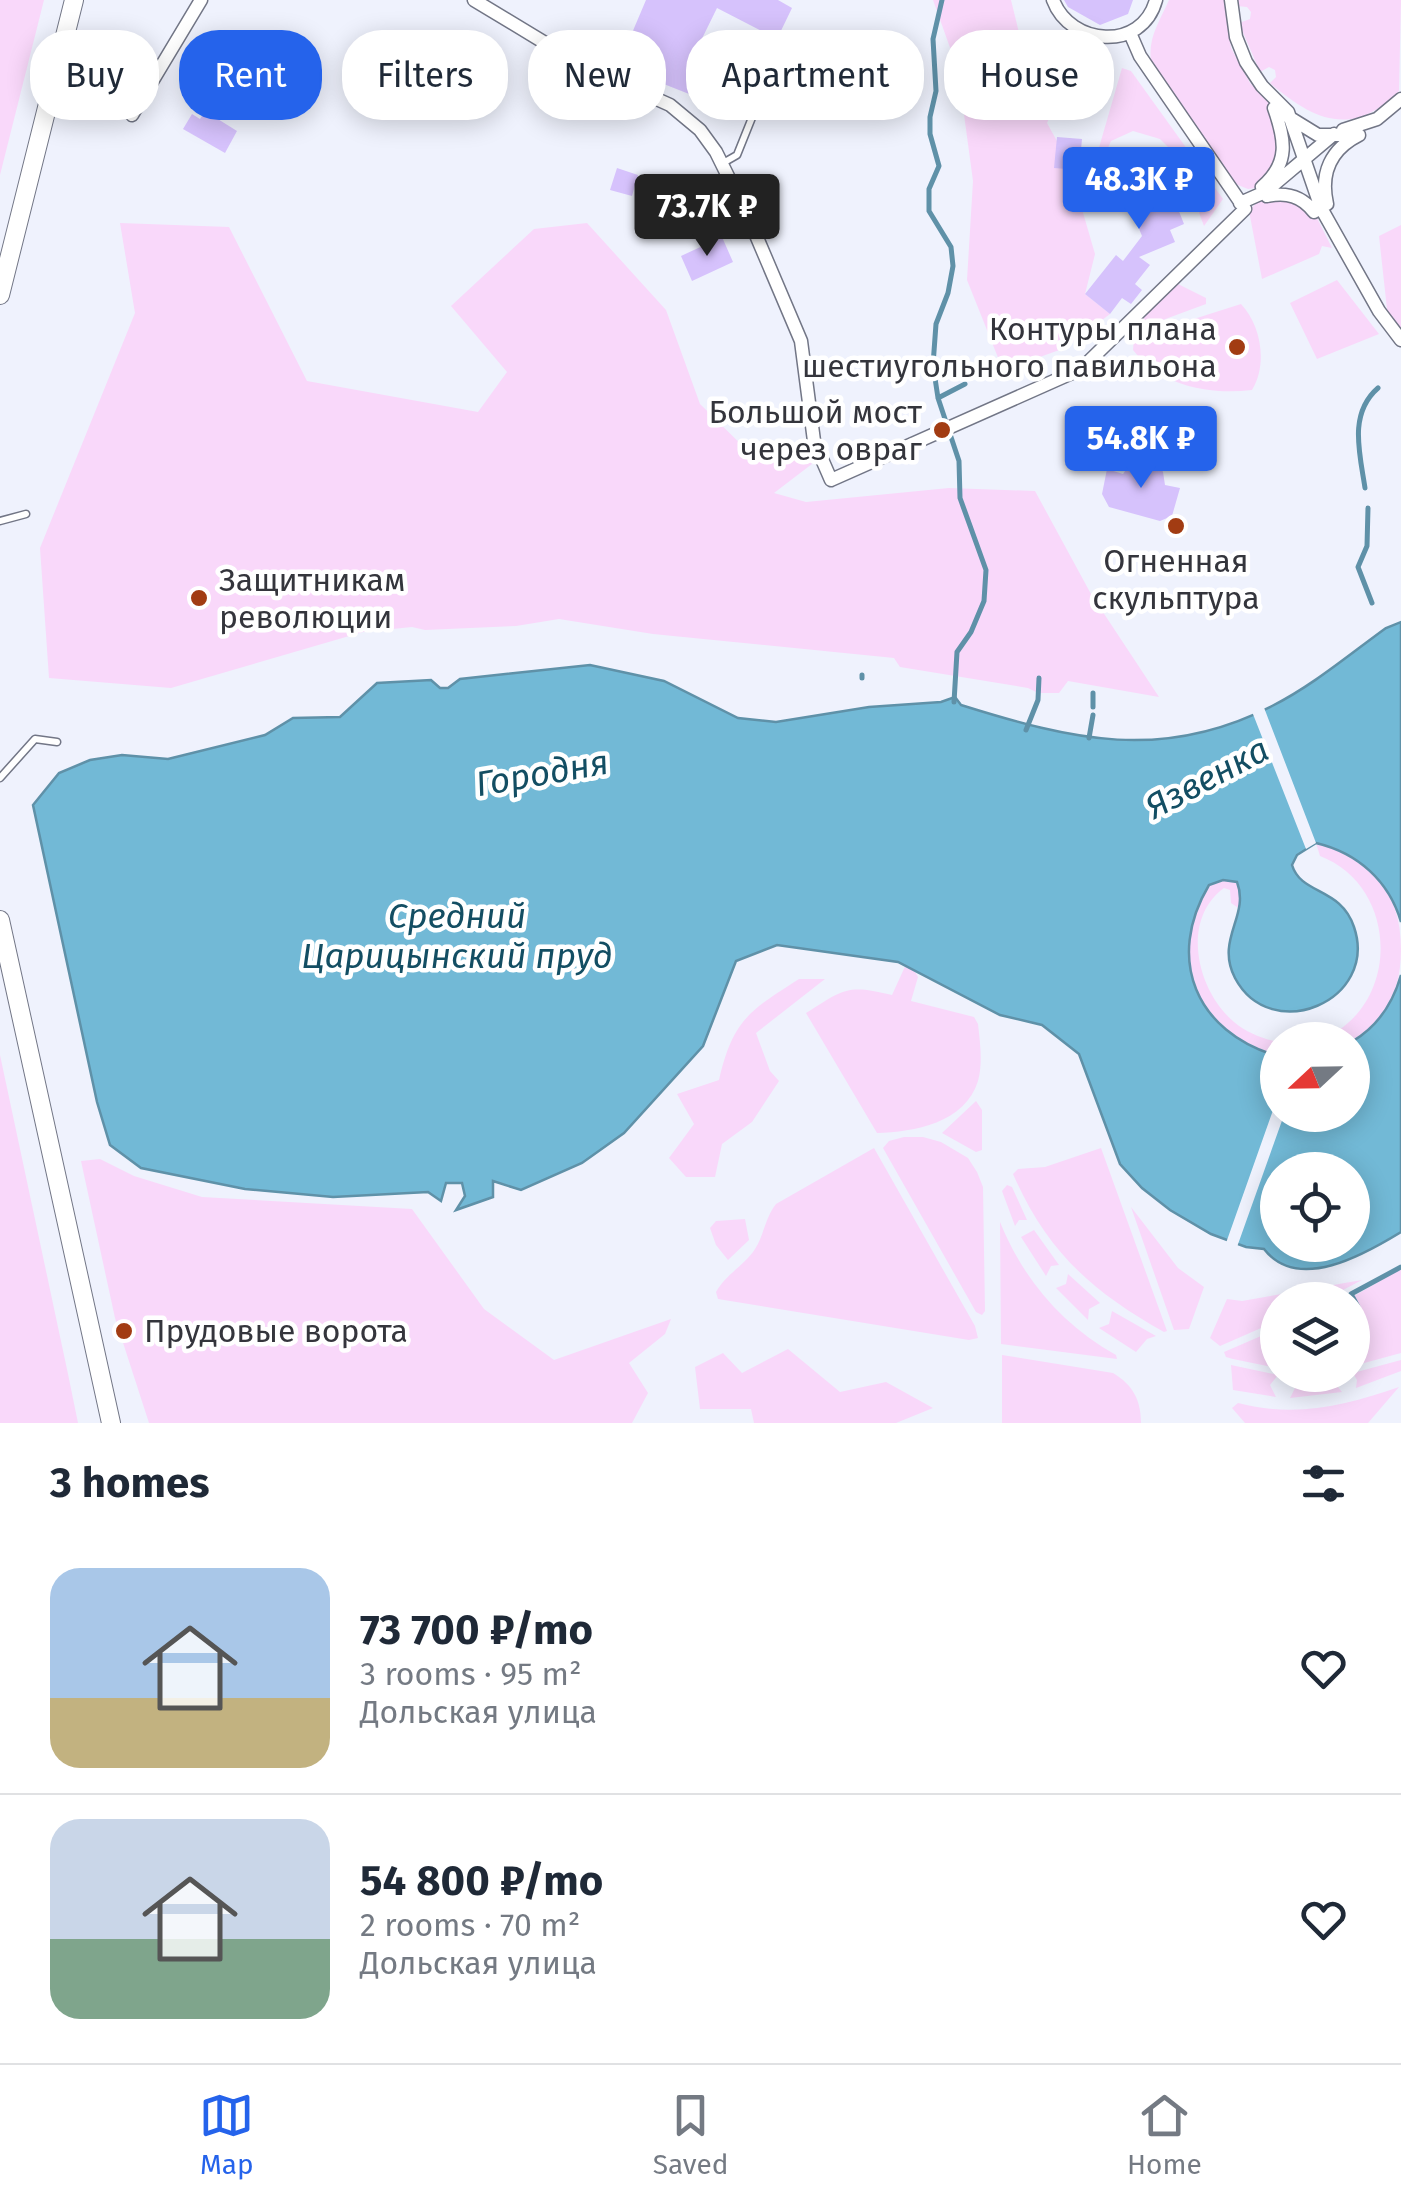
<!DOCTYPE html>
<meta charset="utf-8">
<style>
body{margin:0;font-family:"Fira Sans",sans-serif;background:#f2f2f3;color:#1f2937;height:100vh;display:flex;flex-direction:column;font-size:38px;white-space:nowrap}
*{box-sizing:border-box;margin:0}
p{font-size:32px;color:#747a83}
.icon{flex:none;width:55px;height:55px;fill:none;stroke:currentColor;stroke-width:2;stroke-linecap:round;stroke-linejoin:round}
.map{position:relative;height:1423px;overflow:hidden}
.panel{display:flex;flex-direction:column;background:#fff;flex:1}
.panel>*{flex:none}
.banner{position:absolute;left:30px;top:30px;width:1342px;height:90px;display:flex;gap:20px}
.needle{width:65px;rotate:248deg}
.fabs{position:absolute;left:1260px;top:1022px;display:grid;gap:20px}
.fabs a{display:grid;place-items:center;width:110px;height:110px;border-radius:50%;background:#fff;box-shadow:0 5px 25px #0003;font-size:50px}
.price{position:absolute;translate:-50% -85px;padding:0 22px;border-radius:10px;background:#2563eb;color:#fff;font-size:32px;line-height:65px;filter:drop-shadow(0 2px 5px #0008)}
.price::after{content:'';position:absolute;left:50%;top:60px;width:30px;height:22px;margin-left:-15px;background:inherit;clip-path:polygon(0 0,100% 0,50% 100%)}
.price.selected{background:#222;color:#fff}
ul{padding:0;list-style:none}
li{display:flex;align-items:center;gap:30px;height:250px;padding:0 50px}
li+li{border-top:2px solid #e0e1e3}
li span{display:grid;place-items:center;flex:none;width:280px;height:200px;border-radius:30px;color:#555}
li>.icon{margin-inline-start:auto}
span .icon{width:120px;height:120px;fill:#fffc;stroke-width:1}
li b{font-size:42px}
h2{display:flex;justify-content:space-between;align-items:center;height:120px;padding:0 50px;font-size:42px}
.chip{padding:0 35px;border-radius:40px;background:#fff;box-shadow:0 5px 25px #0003;font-size:35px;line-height:90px}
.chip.selected{background:#2563eb;color:#fff}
.menu{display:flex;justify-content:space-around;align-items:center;height:140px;border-top:2px solid #e0e1e3;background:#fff;font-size:28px;color:#747a83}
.menu a{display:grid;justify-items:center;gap:5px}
.menu .selected{color:#2563eb}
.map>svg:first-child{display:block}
.green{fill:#f9d8fa}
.water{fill:#72b9d6;stroke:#5f91a8;stroke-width:2.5;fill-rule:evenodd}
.pier{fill:#eff2fd}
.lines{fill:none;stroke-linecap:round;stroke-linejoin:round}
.stream{stroke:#5f91a8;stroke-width:5}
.building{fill:#d6c2fc}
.lane-casing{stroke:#727686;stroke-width:9}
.street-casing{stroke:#727686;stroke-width:15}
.secondary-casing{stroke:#727686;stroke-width:20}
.lane{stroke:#fff;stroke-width:6}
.street{stroke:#fff;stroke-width:12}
.secondary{stroke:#fff;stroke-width:18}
.poi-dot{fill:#a23c13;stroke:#fff;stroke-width:4}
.labels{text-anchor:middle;stroke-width:9;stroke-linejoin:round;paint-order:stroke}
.poi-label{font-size:32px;fill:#34353c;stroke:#fff;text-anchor:end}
.water-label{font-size:35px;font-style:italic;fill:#134e63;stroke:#fff}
</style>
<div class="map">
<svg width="1401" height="1423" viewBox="0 0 1401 1423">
<rect width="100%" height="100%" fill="#eff2fd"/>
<!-- green -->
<path class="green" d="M0,0h44l-44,175z
M933,0h78l12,49 63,23 1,20 -24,-4 -16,35 21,38 27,93 -10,40 25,20 -45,34 -62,22 -36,-90 6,-99 -15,-111z
M1169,0h55l7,48 19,35 24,25 10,44 -22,35 -14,2 -15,-6 -81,-117c-6,-26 7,-43 17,-66z
M1237,0h164l-2,91c-46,47 -85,30 -129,-8l6,-6 -1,-7 -6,-3 -9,5 -21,-49 11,-4 1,-7 -4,-5 -10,-1z
M1122,68l9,3 92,128 -19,27 -26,-69 -18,-18 -27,-8 -22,10 -11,25 -6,-1z
M1281,193l33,19 18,36 -10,-2 -3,8 -57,25 -13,-68 10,-11z
M120,223l109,4 78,154 171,31 29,-40 -56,-66 83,-77 53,-6 79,87 34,94 57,56 48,-4 7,8 -38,29 32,9 143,-14 86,3 56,103 68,103 -91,-16 -9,12h-21l-10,-5 -128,-21 -6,-9 -241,-24 -94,-15 -43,7 -91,4 -13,-3 -49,5 -192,56 -122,-10 -9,-130 95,-235z
M1401,225v115l-19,-25 5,-6 -8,-73z
M1337,280l42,54 -62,25 -27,-56z
M1174,282l32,16v6l-73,27 -3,-4z
M1241,304c20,21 27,60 11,86 -44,5 -90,-4 -119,-40l1,-12z
M1316,843c56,13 85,49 85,106 0,39 -13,72 -48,92l-34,-1c82,-30 82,-153 1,-184z
M1223,880l15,2 4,13 -2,14 -9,-6 -1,-13 -6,-2c-44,32 -27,103 10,134 13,11 28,16 43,20v14c-81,-24 -112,-97 -68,-171z
M908,960l10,17 -7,24 63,16 4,7c2,18 5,39 0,57 -13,42 -64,51 -101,52l-71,-120c38,-24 41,-29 86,-18z
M799,979h26l-69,54 14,38 9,10 -27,41 -30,22 -7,33h-29l-17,-19 25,-34 -17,-30 42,-14c14,-60 30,-69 80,-101z
M0,1055l68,319 10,49h-78z
M976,1101l6,9v40l-6,2 -34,-19z
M904,1137h19l18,5 27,16 9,14 6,15 2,124 -3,4 -6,-3 -93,-164 6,-7z
M874,1148l101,178 3,12 -9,2 -251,-41 -2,-7c10,-18 28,-26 39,-43 9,-14 10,-31 21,-45z
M1101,1148l66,183 -3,1c-73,-41 -117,-81 -151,-158l5,-5 27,-2z
M100,1159l34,17 68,21 210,12 72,100 70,51 117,-41 -6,15 -36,29 19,30 -16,30h-483l-34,-105 -34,-157z
M1007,1185l5,2 15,33h-8l-4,6 -13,-35z
M1131,1207l47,61 26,19 -15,42 -15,1z
M745,1219l4,21 -21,20 -12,-15 -6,-17 6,-7z
M1000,1222c23,57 62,103 116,133l1,4 -116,-15z
M1034,1230l25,35 -8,1 -5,10 -25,-39z
M1401,1269v84l-48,13 -1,-66h-5z
M1068,1274l32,29 -11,6 -1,11 -32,-32 10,-4z
M1362,1280l-38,20h-46l-1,21 -57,25 -10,-8 17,-39 15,2z
M1112,1311l44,25 -9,3 -11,13 -37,-24 10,-4z
M1277,1329v39l-44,-9 -7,-2 -2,-5z
M788,1349l52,43 46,-10 47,26 -37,15h-142l-3,-14h-51l-5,-42 28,-14 19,20z
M1002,1355l111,18c20,12 28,27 28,50h-139z
M1401,1360v11l-45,17 1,-8 -4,-7z
M1231,1365l47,10 -8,10 6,12 -43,-7z
M1340,1375l-3,11 5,6 -52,6 6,-12 -6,-10z
M1399,1387l-31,36h-123l-13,-15 6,-5c57,15 106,3 161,-16z"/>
<!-- water -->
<path class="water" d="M1401,622v300c-12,-41 -43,-69 -85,-79l-19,12 -5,10c9,30 49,22 62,62 25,74 -83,119 -119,51 -20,-39 15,-62 2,-96l-14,-2 -14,5c-44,74 -13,147 68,171l1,59h74l1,-74c25,-15 40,-38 48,-66v257c-36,22 -103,61 -137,17l-18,-2 -35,-13 -41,-24 -28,-22 -22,-24 -41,-110 -37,-29 -42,-10 -102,-53 -121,-17 -41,16 -33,85 -79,87 -42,30 -61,27 -28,-9v16l-37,13 9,-14 -3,-13h-16l-5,18 -13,-9 -95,5 -88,-8 -104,-21 -31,-23 -13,-43 -64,-297 26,-32 31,-13 32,-5 46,4 97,-24 28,-17 47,-1 37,-34 54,-3 9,8h8l12,-9 130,-14 74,16 74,37 38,4 93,-15 72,-5 14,-5 6,8c112,35 201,57 311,1 40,-20 78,-52 114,-78zM1278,1170h74v75h-74z"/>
<!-- pier -->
<path class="pier" d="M1263,705l53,138 -10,6 -55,-140z
M1277,1099l1,16h6l-47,132 -5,-1 -6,-3z"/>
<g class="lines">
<!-- stream -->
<path class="stream" d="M942,0l-9,39 3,52 -6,26v17l9,32 -10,23v22l22,36 2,19 -5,27 -12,31 -3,41 5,33 21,63 1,37 26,72 -2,31 -13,31 -14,20 -3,50
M938,398l27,-14
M1365,488c-5,-34 -17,-74 13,-100
M1368,508l-1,38 -9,21 14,36
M862,675v3
M1093,707v-14
M1026,730l12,-30 1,-22
M1089,738l4,-23
M1358,1307l-7,-13 50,-27"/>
</g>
<!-- building -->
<path class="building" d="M646,0h132l14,8 -15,31 -60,-31 -25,51 33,13 -13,31 -94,-37z
M1064,0h69l-5,14 -28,11 -32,-18z
M205,111l32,20 -12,22 -42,-24 9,-15 8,5z
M1057,137l25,2 -3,31 -25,-2z
M1142,151l5,15 12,-5 25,63 -14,6 5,12 -36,15 11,8 -15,19 7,6 -11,14 -9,-6 -12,16 -25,-20 31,-39 7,6 19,-25 -24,-58 12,-5 -6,-14z
M617,168l21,7 -6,21 -22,-6z
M722,237l11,25 -41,19 -11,-25z
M1147,457l10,5 6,10 2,13 15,3 -8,28 -12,5 -51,-14 -7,-13 5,-25 16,5 9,-13z"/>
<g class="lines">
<!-- lane casing -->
<g class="lane-casing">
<path id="lane" d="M723,163l14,-8 45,-112
M0,521l26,-7
M0,778l35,-39 22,3"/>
</g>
<!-- street casing -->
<g class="street-casing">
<path id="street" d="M474,0l109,66 87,39 30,25 16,22 34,69 51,120 13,100 17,39 250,-111 164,-160 -105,-153 -10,-23
M1053,0c17,46 89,52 103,0
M1231,0l5,37 10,25 16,24 26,26 33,96 58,103 22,29
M1274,108l44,27h41c-28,14 -39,38 -32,69l-13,8c-12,-16 -27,-20 -47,-16l-5,-9c28,-24 23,-48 12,-79z
M132,115l69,-115
M1343,130l34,-11 24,-20
M1240,203l25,-11 69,-58"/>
</g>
<!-- secondary casing -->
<g class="secondary-casing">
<path id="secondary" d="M0,295l74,-295
M0,920l111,503"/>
</g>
<!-- lane -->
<use href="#lane" class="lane"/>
<!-- street -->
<use href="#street" class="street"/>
<!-- secondary -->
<use href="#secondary" class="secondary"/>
</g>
<!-- markers -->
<g class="poi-dot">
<circle cx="1237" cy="347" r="10"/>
<circle cx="942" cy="430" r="10"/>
<circle cx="1176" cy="526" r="10"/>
<circle cx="199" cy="598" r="10"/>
<circle cx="124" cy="1331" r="10"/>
</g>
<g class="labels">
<!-- poi labels -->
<g class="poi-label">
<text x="1217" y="340">Контуры плана<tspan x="1217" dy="37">шестиугольного павильона</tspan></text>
<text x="922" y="423">Большой мост<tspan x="922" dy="37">через овраг</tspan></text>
<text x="1176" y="572" text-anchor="middle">Огненная<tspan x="1176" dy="37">скульптура</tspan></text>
<text x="219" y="591" text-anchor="start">Защитникам<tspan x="219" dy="37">революции</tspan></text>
<text x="144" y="1342" text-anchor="start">Прудовые ворота</text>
</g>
<!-- water labels -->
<g class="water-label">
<text transform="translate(542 773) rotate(-10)" y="12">Городня</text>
<text transform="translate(1207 778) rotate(-28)" y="12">Язвенка</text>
<text x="457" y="928">Средний<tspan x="457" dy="40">Царицынский пруд</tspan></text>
</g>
</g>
</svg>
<div class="fabs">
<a><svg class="needle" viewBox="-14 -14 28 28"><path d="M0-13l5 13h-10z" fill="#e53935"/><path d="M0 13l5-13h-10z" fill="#747a83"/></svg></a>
<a><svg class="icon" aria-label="locate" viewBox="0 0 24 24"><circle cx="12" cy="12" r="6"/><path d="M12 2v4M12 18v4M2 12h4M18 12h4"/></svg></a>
<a><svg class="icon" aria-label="layers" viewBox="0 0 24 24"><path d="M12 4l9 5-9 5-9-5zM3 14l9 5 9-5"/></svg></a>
</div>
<b class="price" style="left:1139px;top:232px">48.3K ₽</b>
<b class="price selected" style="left:707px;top:259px">73.7K ₽</b>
<b class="price" style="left:1141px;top:491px">54.8K ₽</b>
<div class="banner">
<a class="chip">Buy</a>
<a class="chip selected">Rent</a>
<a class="chip">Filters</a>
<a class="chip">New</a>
<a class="chip">Apartment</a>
<a class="chip">House</a>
</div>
</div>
<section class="panel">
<h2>3 homes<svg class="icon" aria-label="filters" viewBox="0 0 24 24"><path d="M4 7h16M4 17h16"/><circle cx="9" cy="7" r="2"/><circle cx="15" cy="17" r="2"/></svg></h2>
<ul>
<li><span style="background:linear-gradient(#a9c7e8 65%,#c2b280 0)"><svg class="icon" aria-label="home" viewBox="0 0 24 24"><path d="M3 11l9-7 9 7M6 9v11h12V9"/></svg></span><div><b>73 700 ₽/mo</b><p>3 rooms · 95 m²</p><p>Дольская улица</p></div><svg class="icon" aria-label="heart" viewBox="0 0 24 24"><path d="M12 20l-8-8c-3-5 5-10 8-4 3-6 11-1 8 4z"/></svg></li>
<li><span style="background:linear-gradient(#c9d6e8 60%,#7fa58c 0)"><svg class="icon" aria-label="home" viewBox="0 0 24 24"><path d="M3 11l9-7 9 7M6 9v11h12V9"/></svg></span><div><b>54 800 ₽/mo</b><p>2 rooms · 70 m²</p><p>Дольская улица</p></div><svg class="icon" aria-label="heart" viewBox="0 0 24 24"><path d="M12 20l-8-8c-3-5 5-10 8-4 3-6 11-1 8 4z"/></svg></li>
</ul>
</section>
<nav class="menu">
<a class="selected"><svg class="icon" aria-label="map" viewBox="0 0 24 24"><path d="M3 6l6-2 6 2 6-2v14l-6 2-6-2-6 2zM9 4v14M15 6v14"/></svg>Map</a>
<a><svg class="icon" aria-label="saved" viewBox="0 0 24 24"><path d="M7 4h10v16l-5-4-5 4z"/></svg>Saved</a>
<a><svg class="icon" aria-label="home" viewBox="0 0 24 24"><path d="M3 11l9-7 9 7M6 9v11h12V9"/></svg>Home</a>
</nav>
